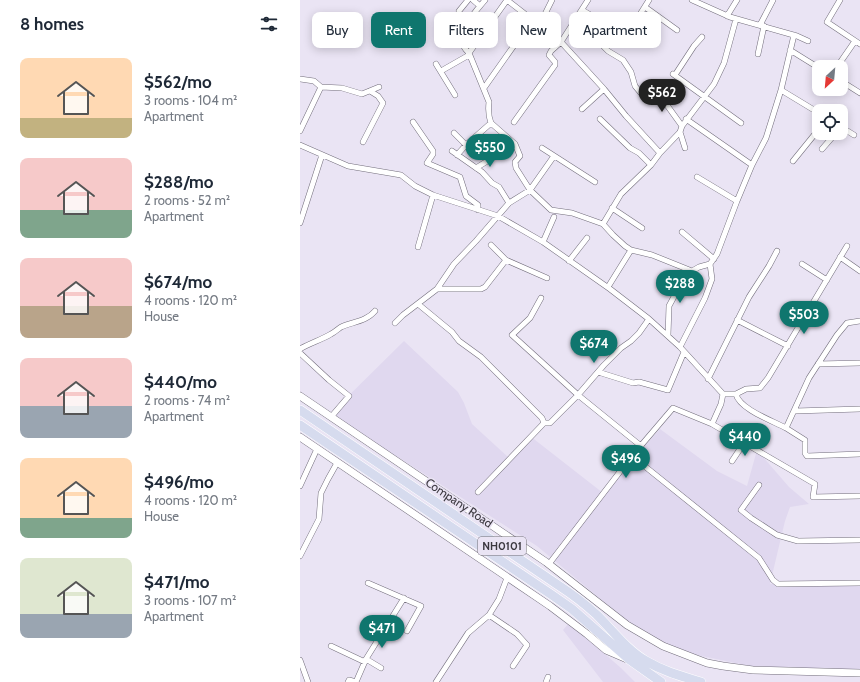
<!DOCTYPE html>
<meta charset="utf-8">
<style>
body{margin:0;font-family:Cabin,sans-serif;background:#f2f2f3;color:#1f2937;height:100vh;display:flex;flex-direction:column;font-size:15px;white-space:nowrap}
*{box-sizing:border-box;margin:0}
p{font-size:13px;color:#747a83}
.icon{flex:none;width:22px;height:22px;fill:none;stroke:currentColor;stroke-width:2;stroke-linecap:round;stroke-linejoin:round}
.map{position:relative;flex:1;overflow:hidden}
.details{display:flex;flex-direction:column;background:#fff;width:300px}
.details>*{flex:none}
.hud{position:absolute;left:12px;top:12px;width:380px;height:36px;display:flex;gap:8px}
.needle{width:26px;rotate:206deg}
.buttons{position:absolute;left:512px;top:60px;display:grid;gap:8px}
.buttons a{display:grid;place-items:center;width:36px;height:36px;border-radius:8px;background:#fff;box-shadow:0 2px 10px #0003;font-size:20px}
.price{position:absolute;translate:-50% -34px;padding:0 9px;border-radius:14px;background:#0f766e;color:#fff;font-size:13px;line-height:26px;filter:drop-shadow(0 1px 2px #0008)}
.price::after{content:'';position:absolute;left:50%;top:24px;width:12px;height:9px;margin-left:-6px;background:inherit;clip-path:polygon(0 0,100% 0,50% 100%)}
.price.selected{background:#222;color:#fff}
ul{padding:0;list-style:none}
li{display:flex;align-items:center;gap:12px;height:100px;padding:0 20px}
li span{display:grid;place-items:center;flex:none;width:112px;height:80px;border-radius:8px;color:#555}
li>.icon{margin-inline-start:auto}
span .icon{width:48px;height:48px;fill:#fffc;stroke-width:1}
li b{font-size:17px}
h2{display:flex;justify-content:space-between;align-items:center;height:48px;padding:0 20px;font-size:17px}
.pill{padding:0 14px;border-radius:8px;background:#fff;box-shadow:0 2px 10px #0003;font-size:14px;line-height:36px}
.pill.selected{background:#0f766e;color:#fff}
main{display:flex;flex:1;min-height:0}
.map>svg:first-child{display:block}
.built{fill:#e0d8ef}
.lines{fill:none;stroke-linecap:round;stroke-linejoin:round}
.minor-casing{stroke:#736e7c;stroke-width:6}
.tertiary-casing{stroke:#736e7c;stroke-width:8}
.trunk-casing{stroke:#fff;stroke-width:10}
.minor{stroke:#fff;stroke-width:5}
.tertiary{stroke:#fff;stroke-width:7}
.trunk{stroke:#d6dbee;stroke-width:9}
.labels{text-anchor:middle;stroke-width:3;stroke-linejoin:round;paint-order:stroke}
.shield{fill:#eae4f4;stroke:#706c75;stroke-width:1}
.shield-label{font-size:11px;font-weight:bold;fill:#3b383f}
.street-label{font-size:12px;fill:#3b383f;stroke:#eae4f4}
</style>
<main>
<section class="details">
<h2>8 homes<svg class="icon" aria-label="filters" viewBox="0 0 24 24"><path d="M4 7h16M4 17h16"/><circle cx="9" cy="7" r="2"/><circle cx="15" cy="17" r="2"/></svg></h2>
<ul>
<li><span style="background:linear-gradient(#ffd9b3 75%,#c2b280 0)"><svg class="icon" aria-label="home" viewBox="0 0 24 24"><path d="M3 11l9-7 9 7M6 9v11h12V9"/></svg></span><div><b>$562/mo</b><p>3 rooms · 104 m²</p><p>Apartment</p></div></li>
<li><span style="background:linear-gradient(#f6c9c9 65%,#7fa58c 0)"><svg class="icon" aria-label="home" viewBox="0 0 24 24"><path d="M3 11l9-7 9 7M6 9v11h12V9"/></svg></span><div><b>$288/mo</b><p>2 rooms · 52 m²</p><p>Apartment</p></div></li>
<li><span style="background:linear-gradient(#f6c9c9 60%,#b9a48a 0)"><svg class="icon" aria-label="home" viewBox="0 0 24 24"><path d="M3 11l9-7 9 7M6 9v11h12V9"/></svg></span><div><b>$674/mo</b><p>4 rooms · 120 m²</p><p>House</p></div></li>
<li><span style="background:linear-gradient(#f6c9c9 60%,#9aa5b1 0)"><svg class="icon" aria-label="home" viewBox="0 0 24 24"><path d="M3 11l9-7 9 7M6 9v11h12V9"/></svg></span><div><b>$440/mo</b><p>2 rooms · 74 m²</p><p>Apartment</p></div></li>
<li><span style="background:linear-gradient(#ffd9b3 75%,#7fa58c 0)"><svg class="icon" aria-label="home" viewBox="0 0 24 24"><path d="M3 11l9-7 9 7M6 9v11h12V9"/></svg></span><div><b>$496/mo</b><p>4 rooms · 120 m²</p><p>House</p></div></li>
<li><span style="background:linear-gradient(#dfe7d0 70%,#9aa5b1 0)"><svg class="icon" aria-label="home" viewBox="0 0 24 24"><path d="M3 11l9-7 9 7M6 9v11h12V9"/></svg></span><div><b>$471/mo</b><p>3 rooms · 107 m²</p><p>Apartment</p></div></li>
</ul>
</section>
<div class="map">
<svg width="560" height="682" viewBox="0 0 560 682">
<rect width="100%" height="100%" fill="#eae4f4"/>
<!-- built -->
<path class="built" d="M104,341l54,51 6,11 8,21 36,33 22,-21 73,57 57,-64 57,42 30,15 10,-36 32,37 20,17 -19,3 -5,14 -15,63 90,-2v88l-110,-4 -92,-19 -121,-101 -139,-89 -72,-39z
M269,623l52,45 14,14h-32l-40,-52z"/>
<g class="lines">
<!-- minor casing -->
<g class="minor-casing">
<path id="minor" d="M173,0l7,6
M185,0c-12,14 -34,38 -16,53l20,49c-1,8 -1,13 2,21l24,21 5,12 -5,6 1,6 14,22 21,20 21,3 31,11 10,11 12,11 6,4 21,5 40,16 7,-4 11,-3
M207,0l54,42 43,47 22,27 34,37
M392,0l38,17 67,19 11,5
M540,0l-13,22 33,22
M345,7l32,23
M282,10l24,14 -9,16 11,11 15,9 8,12 4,14 10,12 11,-8 26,36
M159,11l9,-11
M427,16l10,-16
M306,24l21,11 22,-35
M460,25l13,-25
M239,26l13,-26
M490,50l29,18
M169,53l38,-53
M458,54l6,-28
M136,64l19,31
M537,67l18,-26
M141,71l28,-16
M373,74l68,49
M375,75l19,-29 8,-9
M0,79l14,2 7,6 21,1 20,6 17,-7
M541,81l19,12
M184,88l48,-68
M481,90l38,23
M282,109l22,-20
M300,119l30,29 9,5 12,12
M386,119l66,46
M113,122l20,29v3l-6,9 33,14 6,19 12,9v5
M214,122l41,-57v-3l-6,-7 2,-4 10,-9 27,-42
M541,127l13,8
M0,131l21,-44
M154,133l12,12
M63,142l20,-39 -5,-7 -8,-5
M0,145l48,21 53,9 14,11 18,9 65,21 45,26 67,47 39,30 31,28 43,47 -2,10 -9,20
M242,148l53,34
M385,148l-5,-16 2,-6 32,-42 10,-21 12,-44
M522,149l14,-16
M152,151l30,21 10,11 7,4 10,16
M157,155l9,-10 25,-22
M493,161l26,-32
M176,168l39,-24
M397,177l40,24
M312,208l30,20
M0,223l22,-68
M303,224l18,-30 30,-29 9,-12 20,-21
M382,232l32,27
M243,242l11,-25
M191,245l15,15 41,18
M118,247l15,-52
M540,257l20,14
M269,261l18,-23
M502,264l25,16
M308,287l23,-37
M137,289h44l4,-2 21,-27
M241,298l-11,20 -18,17 66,60 63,51
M118,304l34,28 7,9 22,16 61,61 2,5 -66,69
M437,320l51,26
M560,321l-13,2 -10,12 -28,43 -23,50 19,12v13l2,3 53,-2
M95,323l8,-8 34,-26 17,-25 22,-23 33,-38 21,-13 24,-34
M368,335l1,-29 15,-28 8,-7
M380,347l25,-49 7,-19 -2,-15 7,-10 20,-53 15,-36 14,-27 15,-48 13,-55
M0,349c10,-6 21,-9 31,-15 4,-2 7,-5 10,-7 12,-5 26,-6 34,-16
M0,353l29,27 20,16 -18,21
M518,364l42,-1
M298,372l35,11 6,-1 29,8 16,-38
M408,379l41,-82 20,-31 8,-15
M423,394h13l10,-5 14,-1 8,-10 79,-132
M436,394c3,15 37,27 50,34
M495,411l65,-2
M244,423h6l28,-28 26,-30 17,-17 10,-7 8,-8 10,-14
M332,456l127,102 14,22 5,4 82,-1
M432,461l12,-18
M459,485l-18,25 10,8 26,17 21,6 62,-1
M0,486l17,-37
M0,556l19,-37 2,-26 7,-14 9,-16
M249,564l83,-108 41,-48 39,16 103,60 -2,13 47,-1
M68,583l53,23 -14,25
M189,615l28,19 10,11 -14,21
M31,646l34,16
M66,659l15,9
M0,660l8,22
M48,682l1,-2 7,2 10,-23 38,-61
M136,682l32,-49 21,-18 10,-16 8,-21
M246,682l2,-5"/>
</g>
<!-- tertiary casing -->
<g class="tertiary-casing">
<path id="tertiary" d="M0,396l246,166 81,63 36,21 44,17 16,3 30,4 107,3
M0,437l250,169 37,28 19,16 21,9"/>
</g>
<!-- trunk casing -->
<g class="trunk-casing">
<path id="trunk" d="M0,410l258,175c14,9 27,19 39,30 16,16 30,35 49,46 19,11 35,15 55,21
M0,425l252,170 20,14 58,51 31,22"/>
</g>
<!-- minor -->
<use href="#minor" class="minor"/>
<!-- tertiary -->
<use href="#tertiary" class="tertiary"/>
<!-- trunk -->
<use href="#trunk" class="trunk"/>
</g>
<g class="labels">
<!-- shield labels -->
<rect class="shield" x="178" y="537" width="48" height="18" rx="3"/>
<g class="shield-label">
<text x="202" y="550">NH0101</text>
</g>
<!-- street labels -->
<g class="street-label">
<text transform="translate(159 503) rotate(34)" y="4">Company Road</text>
</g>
</g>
</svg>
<div class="buttons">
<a><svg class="needle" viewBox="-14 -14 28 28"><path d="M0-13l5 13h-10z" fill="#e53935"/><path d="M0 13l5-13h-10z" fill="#747a83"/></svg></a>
<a><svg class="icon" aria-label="locate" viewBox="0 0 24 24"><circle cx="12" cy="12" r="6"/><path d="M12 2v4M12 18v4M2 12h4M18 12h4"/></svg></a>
</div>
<b class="price selected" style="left:362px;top:113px">$562</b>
<b class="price" style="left:190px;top:168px">$550</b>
<b class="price" style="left:380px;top:304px">$288</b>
<b class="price" style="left:504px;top:335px">$503</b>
<b class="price" style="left:294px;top:364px">$674</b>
<b class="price" style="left:445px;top:457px">$440</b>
<b class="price" style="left:326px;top:479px">$496</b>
<b class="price" style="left:82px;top:649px">$471</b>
<div class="hud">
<a class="pill">Buy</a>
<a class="pill selected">Rent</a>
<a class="pill">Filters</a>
<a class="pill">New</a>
<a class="pill">Apartment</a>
</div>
</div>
</main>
